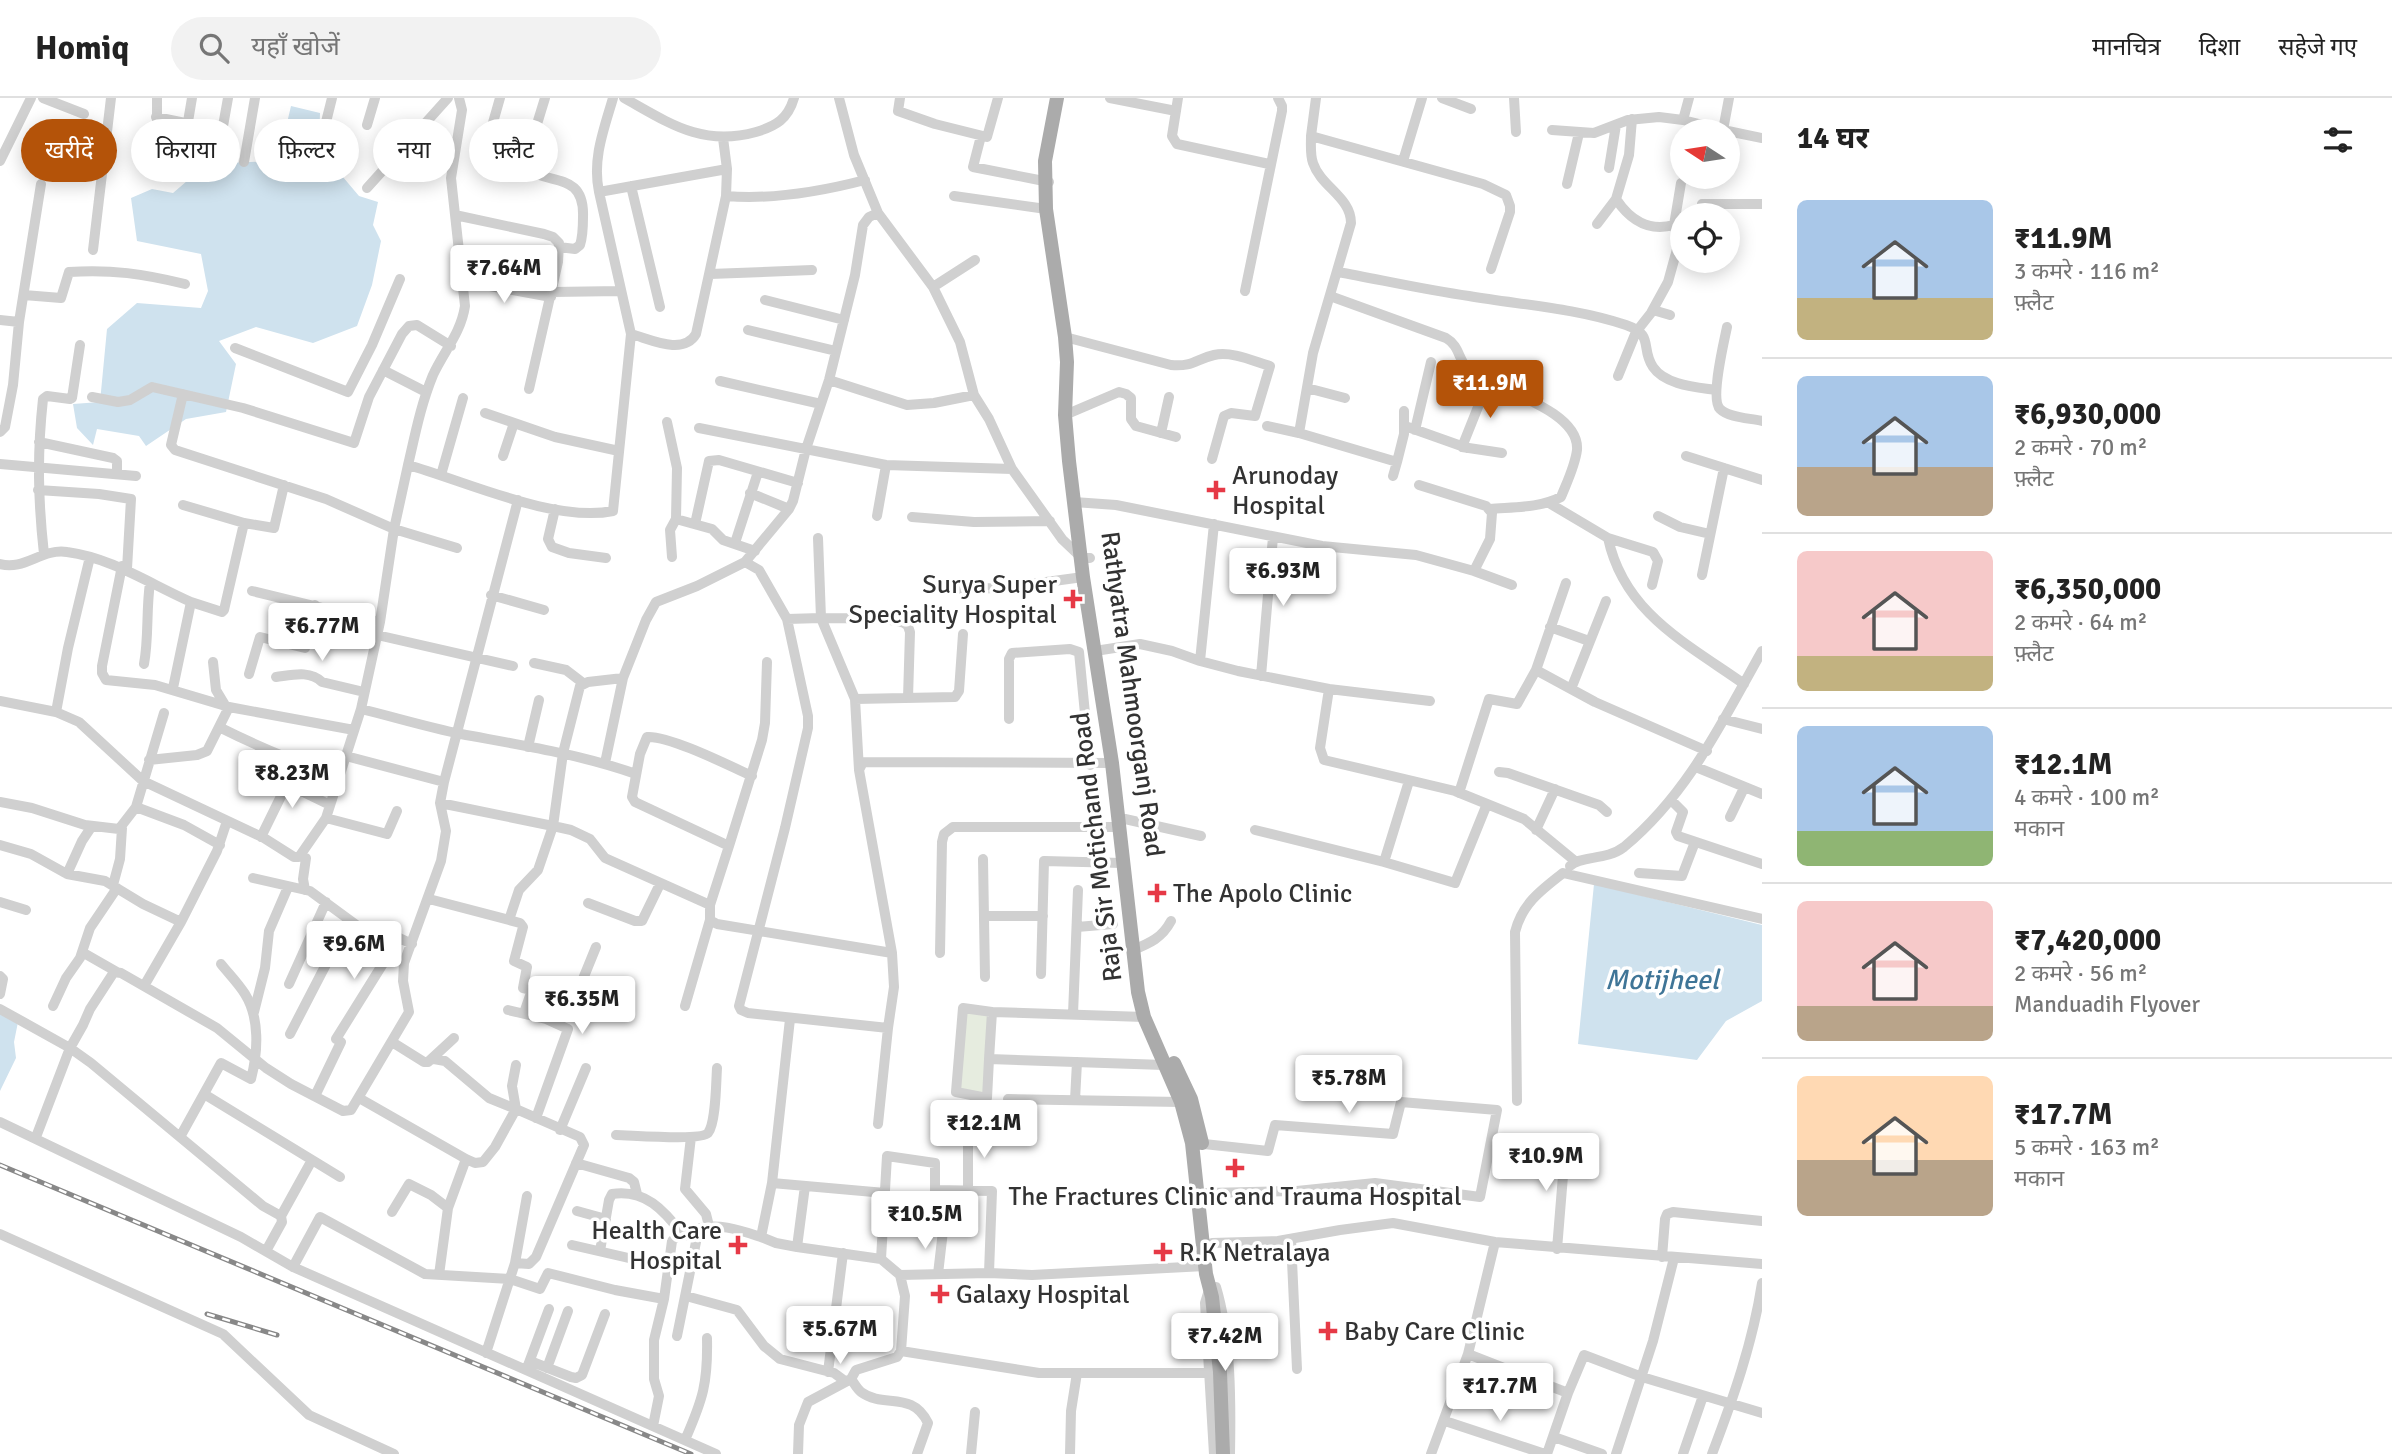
<!DOCTYPE html>
<html lang="hi">
<meta charset="utf-8">
<style>
body{margin:0;font-family:Signika,"Noto Sans Devanagari",sans-serif;background:#f2f2f2;color:#222;height:100vh;display:flex;flex-direction:column;font-size:26px;white-space:nowrap}
*{box-sizing:border-box;margin:0}
p{font-size:23px;color:#767676}
.icon{flex:none;width:38px;height:38px;fill:none;stroke:currentColor;stroke-width:2;stroke-linecap:round;stroke-linejoin:round}
.map{position:relative;flex:1;overflow:hidden}
.side{display:flex;flex-direction:column;background:#fff;width:630px}
.side>*{flex:none}
.banner{position:absolute;left:21px;top:21px;width:665px;height:63px;display:flex;gap:14px}
.needle{width:46px;rotate:282deg}
.fabs{position:absolute;left:1670px;top:21px;display:grid;gap:14px}
.fabs a{display:grid;place-items:center;width:70px;height:70px;border-radius:50%;background:#fff;box-shadow:0 4px 18px #0003;font-size:35px}
.price{position:absolute;translate:-50% -60px;padding:0 16px;border-radius:7px;background:#fff;color:#222;font-size:23px;line-height:46px;filter:drop-shadow(0 2px 4px #0008)}
.price::after{content:'';position:absolute;left:50%;top:42px;width:21px;height:16px;margin-left:-10px;background:inherit;clip-path:polygon(0 0,100% 0,50% 100%)}
.price.current{background:#b45309;color:#fff}
ul{padding:0;list-style:none}
li{display:flex;align-items:center;gap:21px;height:175px;padding:0 35px}
li+li{border-top:2px solid #e0e0e0}
li span{display:grid;place-items:center;flex:none;width:196px;height:140px;border-radius:10px;color:#555}
li>.icon{margin-inline-start:auto}
span .icon{width:84px;height:84px;fill:#fffc;stroke-width:1}
li b{font-size:30px}
h2{display:flex;justify-content:space-between;align-items:center;height:84px;padding:0 35px;font-size:30px}
.chip{padding:0 24px;border-radius:32px;background:#fff;box-shadow:0 4px 18px #0003;font-size:24px;line-height:63px}
.chip.current{background:#b45309;color:#fff}
header{display:flex;align-items:center;gap:42px;box-sizing:border-box;height:98px;padding:0 35px;background:#fff;border-bottom:2px solid #e0e0e0}
header strong{font-size:33px}
nav{display:flex;gap:38px;margin-inline-start:auto;font-size:24px}
.search{width:490px;height:63px;background:#f2f2f2;display:flex;align-items:center;gap:18px;box-sizing:border-box;padding:0 24px;border-radius:38px;color:#767676;font-size:26px}
main{display:flex;flex:1;min-height:0}
.map>svg:first-child{display:block}
.green{fill:#e6ecdf}
.water{fill:#cfe2ee}
.lines{fill:none;stroke-linecap:round;stroke-linejoin:round}
.minor{stroke:#d0d0d0;stroke-width:10}
.major{stroke:#ababab;stroke-width:14}
.rail-casing{stroke:#888;stroke-width:5}
.rail{stroke:#fff;stroke-width:2.5;stroke-dasharray:8;stroke-linecap:butt}
.poi-dot{fill:#e63946;stroke:#fff;stroke-width:2.5}
.labels{text-anchor:middle;stroke-width:7;stroke-linejoin:round;paint-order:stroke}
.poi-label{font-size:26px;fill:#333;stroke:#fff;text-anchor:start}
.street-label{font-size:26px;fill:#333;stroke:#fff}
.water-label{font-size:28px;font-style:italic;fill:#3f7597;stroke:#fff}
</style>
<header>
<strong>Homiq</strong>
<div class="search"><svg class="icon" aria-label="search" viewBox="0 0 24 24"><circle cx="10" cy="10" r="6"/><path d="M15 15l6 6"/></svg>यहाँ खोजें</div>
<nav><a>मानचित्र</a><a>दिशा</a><a>सहेजे गए</a></nav>
</header>
<main>
<div class="map">
<svg width="1762" height="1356" viewBox="0 0 1762 1356">
<rect width="100%" height="100%" fill="#fff"/>
<!-- green -->
<path class="green" d="M962,914l26,3 -4,82 -28,-7z"/>
<!-- water -->
<path class="water" d="M291,8l29,7 -1,30 20,18 -2,9 22,26 19,6 -5,23 8,16 -9,44 -15,41 -44,17 -57,-16 -37,14 17,23 -10,48 -40,7 -40,27 -7,-10 -42,-7 -4,16 -16,-17 -4,-24 27,-2 7,-73 30,-26 64,5 7,-17 -7,-37 -64,-13 -6,-43 21,-9 21,4 21,-18 2,-11 82,-3z
M1594,786l168,41v76l-36,20 -29,39 -119,-16z
M0,914l18,10 -4,20 2,16 -16,33z"/>
<g class="lines">
<!-- minor -->
<path class="minor" d="M43,0l41,16
M157,0v29l3,26
M500,0l-16,56v12l6,5 25,6h5l11,-7
M545,0l-20,65c14,26 60,3 58,54 0,9 0,19 -3,28l-5,4 -16,-2
M624,0c45,25 78,49 132,34 20,-6 32,-13 38,-34
M839,0l15,57 24,58 55,74 27,55 14,53 15,24 23,50 50,70 20,19h8
M900,0l-2,13 37,13 52,13 11,-39
M1110,0l66,13
M1178,0l-6,38 5,8 92,20
M1316,0l-5,38 172,48 23,11 4,11v6l-19,57
M1442,0l29,11
M1514,0l2,34
M1729,0l-6,32 39,8
M156,19l63,13 4,-4 5,-28
M1683,22l6,-22
M367,27l8,-27
M1552,32l42,3 34,-13 31,-3 24,3 40,10
M323,36l9,-36
M981,38l-8,31 76,15
M1311,38c0,9 -1,19 2,27 8,24 38,34 38,60l-38,130 -14,80 98,29 -4,14
M723,40l4,31
M182,59l10,-59
M0,63l31,-63
M1403,63l19,-63
M244,64l11,-64
M1609,70l7,-43
M1567,86l12,-51
M631,88l29,121
M367,90l81,-90
M599,94c-7,-33 5,-63 14,-94
M954,98l92,13
M1616,101c14,21 32,33 58,26
M1702,106h60
M455,117l89,19 9,3 6,6 -1,19 -29,127
M1597,126l19,-25 13,-44 3,-36
M93,152l18,-152
M1338,174c44,8 87,18 131,24 53,9 106,12 157,29 29,10 14,23 27,42 12,18 43,20 63,23
M710,176l102,-4
M462,183l89,16
M933,189l42,-27
M1245,193l37,-180v-5l-4,-8
M552,194l69,-1
M24,197l37,3 8,-26c42,-3 75,2 116,12
M1330,198l116,42c14,8 12,22 23,33 28,19 111,39 108,79 -2,16 -10,32 -16,47 -21,11 -48,10 -71,12
M765,202l79,20
M1653,212l17,5
M0,222l19,2
M1727,229c-3,15 -17,72 -7,82 9,9 30,9 42,12
M748,232l88,21
M631,236c19,5 52,22 65,0l30,-138
M1065,239l106,28c22,2 25,-6 43,-10 18,-4 39,6 56,11l-15,50 -24,-3 -7,3 -12,43
M235,250l113,44 24,-47 28,-66
M383,272l43,22
M1618,278l18,-44 15,-19 17,-31 11,-40 -5,-17 7,-42
M829,282l78,25 27,-2 40,-8
M720,283l101,23
M1488,284l-26,65 40,6
M1307,290l38,10
M183,296l-12,51 4,5 151,49 68,30 63,19
M92,299l26,5 12,-2 22,-13 91,21 111,35 15,-46 33,-63 7,-8 8,-1 34,21
M485,315l70,24 64,14
M1065,317l54,-23 7,2 5,4v21l5,7 40,11
M667,324l10,46 -1,51 36,10 11,11 32,11
M1267,328l32,7
M1405,328l62,22
M699,330l187,37 126,4
M1415,332l16,-68
M0,334l5,-5 8,-42 6,-63 22,-138
M1161,335l8,-36
M39,344l74,16 4,3v13
M503,358l11,-33
M1686,358l76,24
M1397,364l7,-28v-23
M0,366l136,12
M408,367c7,-30 13,-61 25,-90 11,-24 28,-42 32,-69l-14,-128 11,-68 -3,-12
M441,377l22,-77
M1419,387l67,21 6,7 -2,26 -16,32
M38,392l61,4 32,5 -4,70
M750,395l39,16
M1074,404l42,3 206,41 94,9 58,16 38,14
M1549,405l59,35c16,75 78,105 136,146
M183,407l61,18 30,5 10,-43
M555,411l-7,30 4,8 17,6 37,5
M877,418l9,-51
M1658,418l22,11 30,7
M912,419l62,5 76,-1
M695,426l14,-63 10,-1 79,23
M818,440l3,80c19,1 67,-2 83,5 5,3 4,4 6,9l-2,66
M1608,440l45,14 5,9 -6,24
M735,445l23,-71
M44,456c-6,-54 -7,-100 -1,-155l4,-3 23,3 2,-1 8,-53
M672,459l-2,-27 6,-11
M745,464l14,8 28,49 34,-1 34,81 4,71
M0,466c24,7 42,-16 67,-12 45,6 83,32 124,50l-18,86
M122,468l-20,100v7l4,7 49,5 74,22 125,23
M1702,477l22,-107
M946,491l56,-1 81,-11
M252,493l128,31
M491,497l53,15
M191,504l31,10 2,-2 20,-87
M787,521l21,97v12l-23,100 -46,178 2,4 7,3 140,15 6,-41 -2,-34
M1550,529l39,14
M377,537l136,31
M1095,553l45,-7 32,7 28,10 38,10 91,18 -9,59 4,12 131,31 69,28 51,42
M1200,563l14,-137
M213,564l3,28 9,15
M534,565l32,7 17,13
M144,566c5,-27 2,-54 6,-81
M1536,572l59,32 112,49
M249,576l11,-37 45,11 10,-43
M1261,578l12,-139
M276,579c16,-2 34,-7 46,5l42,10
M1329,591l101,12
M1571,591l35,-88
M855,601l100,-2 4,-6 4,-57
M0,603l56,11 23,10 64,59 121,57 30,19h5l27,-39 35,-109 19,-87 14,-93 14,-64c57,16 147,58 205,46l18,-177 -32,-142 128,-23 -1,27c47,4 93,-4 139,-16
M361,611c33,8 66,18 100,25 59,11 118,20 175,40
M56,614l12,-64 22,-91
M1009,621v-60l3,-6 58,-4 9,3 11,113
M1723,621l39,10
M219,629c40,20 78,37 120,48
M528,649l11,-47
M346,658l98,26
M149,662l48,-5 10,-4 22,-44
M605,665l18,-85
M1696,669l66,27
M1499,674l9,1 91,32 8,7
M752,678c-22,-10 -84,-41 -105,-39l-7,17 -8,43 3,5 94,44 -19,59v15l7,4 175,29 -33,-183 4,-8 249,1
M1459,695l30,-94 28,5 19,-34 30,-87
M1672,703l11,11 -7,20 2,4 84,28
M0,704l32,6 53,17 34,4 17,-22 28,-94
M136,709l48,18 36,20
M1730,719l14,-29
M326,720l61,16 10,-23
M1125,721l76,17
M1255,732l129,32 71,21 32,-79
M1536,732l19,-41
M261,739l26,-53 43,21
M0,747l31,9 36,20 38,7 38,23 38,18 36,-71 10,-30
M729,748l33,-106 3,-17 2,-61
M983,761l2,118
M1384,764l25,-81
M1570,768c11,-11 36,-5 54,-19 64,-53 98,-125 138,-196
M1639,775l43,3 13,-34
M67,776l15,-33 10,-15
M253,780l57,13 49,36 21,2 32,15
M113,787l7,-26 2,-31
M305,792l-2,-11 3,-21
M429,801l80,21 10,-30 19,-20 15,-44 -113,-23
M0,804l26,8
M588,805l47,18h7l18,-37
M710,807l-105,-47 -15,-19 -19,-9 -18,-4 10,-73 17,-67 8,-4 35,-4 23,-58 10,-18 41,-16 48,-24 44,-53 4,-8 13,-52 23,-69 26,-105 8,-50 6,-8 9,-4
M984,818h59
M509,822l11,3 3,4 -9,34 13,6 -4,21 9,2 -8,23
M1077,829l36,-3
M1133,852c17,-7 29,-12 38,-29
M82,854l35,20
M940,855l2,-111 2,-8 9,-7h165
M1041,876l3,-113 78,2
M0,878l3,3 -3,15
M289,886l37,-82
M144,888l37,-64
M532,892l42,11 22,-54
M53,908l13,-28 14,-20 10,-30 27,-40
M685,908l25,-86
M0,911l70,39 21,15 172,143 18,10 1,6 -16,29
M508,912l38,9 22,10 -32,89
M254,914l11,-44 4,-37 19,-44
M1073,916l5,-124
M1144,919l-152,-5 -3,47 175,6
M790,921l-18,164 -11,54 15,6 21,4
M290,936l59,-114
M336,941l63,-101
M392,944l32,20h4l26,-24
M989,961l-2,39 -31,-6 7,-84 29,4
M204,996l136,83
M315,998l26,-54
M359,1000l107,61 9,4 8,-1 12,-15 21,-38 -27,-11 -44,-37 -11,-2
M1008,1001l173,3
M1075,1002l2,-38
M1517,1003l-2,-169c7,-28 26,-42 48,-59l199,46
M0,1024l241,115 52,30 423,187
M878,1026l10,-96
M560,1032l26,-62
M968,1032v60
M616,1037c14,0 85,6 92,-2 8,-10 8,-50 9,-65
M36,1039l34,-89 13,-23 7,-16 24,-37 7,1 96,55 49,40 25,16 52,27 8,-1 58,-98 -6,-31 1,-18 37,-102 5,-30 -6,-28 4,-21 74,-282
M180,1039l41,-74 30,16c7,-27 9,-61 -6,-85 -7,-11 -16,-20 -24,-30
M691,1039l-6,52 21,25 3,12
M1195,1045l73,8 7,-26 118,9 8,-32 96,8 -17,87 -105,-14 -78,8 -90,2
M576,1065l53,15 5,4 3,12
M772,1085l113,10
M805,1088l-8,61 84,12
M577,1113l29,8
M392,1114l17,-28 22,11 17,13
M281,1118l31,-56
M883,1128l50,4 2,-40
M0,1136l223,100 86,81 85,39
M1291,1141l6,130
M1212,1145l66,-2 62,-11 53,-7 102,19 267,22
M572,1147l61,14
M1557,1151l9,-110
M600,1153l9,-51 3,-6c33,-5 52,16 70,40
M1662,1159l3,-38 2,-5 6,-2 89,9
M515,1165l14,1 7,-7 48,-112 -4,-8 -64,-28 -4,-23 4,-21
M293,1169l27,-50 105,57 85,5 30,10 8,-16 67,17 49,9
M989,1175l3,-82 -57,-1v-27l-48,-7 -6,103 19,16 89,-2 43,2 173,-9
M938,1176l5,-43
M439,1177l9,-67 18,-49
M1216,1189c15,50 15,114 14,167
M1209,1192l-4,13 9,151
M686,1198l51,14 27,36 16,13 54,14 11,8
M677,1238l20,-99
M901,1253l138,22h171
M486,1255l29,-90 12,-67
M1468,1256l27,-112
M530,1263l41,16 5,1 6,-3 23,-61
M527,1270l22,-59
M547,1270l21,-57
M828,1274l15,-119
M851,1281c3,4 6,10 10,13 23,17 51,-2 67,31l-11,31
M1445,1323l100,33
M653,1328l6,-30 -5,-17v-39l10,-41 8,-58 7,-7 18,3 1,-8c19,-7 44,2 63,8
M1554,1339l48,17
M685,1342c18,-41 23,-57 22,-102
M798,1356l1,-29 9,-23 43,-23 5,-9 41,-13 4,-6 4,-55 -5,-21
M971,1356l4,-42
M1070,1356l1,-43 6,-38
M1431,1356l37,-100 100,39
M1547,1356l21,-61 16,-38 58,22 120,36
M1616,1356l37,-113 21,-83
M1683,1356l20,-58
M1712,1356c21,-55 41,-112 50,-171"/>
<!-- major -->
<path class="major" d="M1057,0l-12,63 1,48 19,128 2,25 -2,53 4,46 14,116 29,186 26,229 6,25 37,85 11,41 14,131 6,23 8,75 3,82
M1174,965l17,36 11,44"/>
<!-- rail casing -->
<g class="rail-casing">
<path id="rail" d="M0,1067l691,289
M207,1216l70,21"/>
</g>
<!-- rail -->
<use href="#rail" class="rail"/>
</g>
<!-- markers -->
<g class="poi-dot">
<path d="M1212.5 381.5h7v7h7v7h-7v7h-7v-7h-7v-7h7z"/>
<path d="M1069.5 490.5h7v7h7v7h-7v7h-7v-7h-7v-7h7z"/>
<path d="M1153.5 784.5h7v7h7v7h-7v7h-7v-7h-7v-7h7z"/>
<path d="M1231.5 1059.5h7v7h7v7h-7v7h-7v-7h-7v-7h7z"/>
<path d="M734.5 1136.5h7v7h7v7h-7v7h-7v-7h-7v-7h7z"/>
<path d="M1159.5 1143.5h7v7h7v7h-7v7h-7v-7h-7v-7h7z"/>
<path d="M936.5 1185.5h7v7h7v7h-7v7h-7v-7h-7v-7h7z"/>
<path d="M1324.5 1222.5h7v7h7v7h-7v7h-7v-7h-7v-7h7z"/>
</g>
<g class="labels">
<!-- poi labels -->
<g class="poi-label">
<text x="1232" y="386">Arunoday<tspan x="1232" dy="30">Hospital</tspan></text>
<text x="1057" y="495" text-anchor="end">Surya Super<tspan x="1057" dy="30">Speciality Hospital</tspan></text>
<text x="1173" y="804">The Apolo Clinic</text>
<text x="1235" y="1107" text-anchor="middle">The Fractures Clinic and Trauma Hospital</text>
<text x="722" y="1141" text-anchor="end">Health Care<tspan x="722" dy="30">Hospital</tspan></text>
<text x="1179" y="1163">R.K Netralaya</text>
<text x="956" y="1205">Galaxy Hospital</text>
<text x="1344" y="1242">Baby Care Clinic</text>
</g>
<!-- street labels -->
<g class="street-label">
<text transform="translate(1133 596) rotate(82)" y="9">Rathyatra Mahmoorganj Road</text>
<text transform="translate(1096 749) rotate(-97)" y="9">Raja Sir Motichand Road</text>
</g>
<!-- water labels -->
<g class="water-label">
<text x="1662" y="891">Motijheel</text>
</g>
</g>
</svg>
<div class="fabs">
<a><svg class="needle" viewBox="-14 -14 28 28"><path d="M0-13l5 13h-10z" fill="#e53935"/><path d="M0 13l5-13h-10z" fill="#767676"/></svg></a>
<a><svg class="icon" aria-label="locate" viewBox="0 0 24 24"><circle cx="12" cy="12" r="6"/><path d="M12 2v4M12 18v4M2 12h4M18 12h4"/></svg></a>
</div>
<b class="price" style="left:504px;top:207px">₹7.64M</b>
<b class="price current" style="left:1490px;top:322px">₹11.9M</b>
<b class="price" style="left:1283px;top:510px">₹6.93M</b>
<b class="price" style="left:322px;top:565px">₹6.77M</b>
<b class="price" style="left:292px;top:712px">₹8.23M</b>
<b class="price" style="left:354px;top:883px">₹9.6M</b>
<b class="price" style="left:582px;top:938px">₹6.35M</b>
<b class="price" style="left:1349px;top:1017px">₹5.78M</b>
<b class="price" style="left:984px;top:1062px">₹12.1M</b>
<b class="price" style="left:1546px;top:1095px">₹10.9M</b>
<b class="price" style="left:925px;top:1153px">₹10.5M</b>
<b class="price" style="left:840px;top:1268px">₹5.67M</b>
<b class="price" style="left:1225px;top:1275px">₹7.42M</b>
<b class="price" style="left:1500px;top:1325px">₹17.7M</b>
<div class="banner">
<a class="chip current">खरीदें</a>
<a class="chip">किराया</a>
<a class="chip">फ़िल्टर</a>
<a class="chip">नया</a>
<a class="chip">फ़्लैट</a>
</div>
</div>
<section class="side">
<h2>14 घर<svg class="icon" aria-label="filters" viewBox="0 0 24 24"><path d="M4 7h16M4 17h16"/><circle cx="9" cy="7" r="2"/><circle cx="15" cy="17" r="2"/></svg></h2>
<ul>
<li><span style="background:linear-gradient(#a9c7e8 70%,#c2b280 0)"><svg class="icon" aria-label="home" viewBox="0 0 24 24"><path d="M3 11l9-7 9 7M6 9v11h12V9"/></svg></span><div><b>₹11.9M</b><p>3 कमरे · 116 m²</p><p>फ़्लैट</p></div></li>
<li><span style="background:linear-gradient(#a9c7e8 65%,#b9a48a 0)"><svg class="icon" aria-label="home" viewBox="0 0 24 24"><path d="M3 11l9-7 9 7M6 9v11h12V9"/></svg></span><div><b>₹6,930,000</b><p>2 कमरे · 70 m²</p><p>फ़्लैट</p></div></li>
<li><span style="background:linear-gradient(#f6c9c9 75%,#c2b280 0)"><svg class="icon" aria-label="home" viewBox="0 0 24 24"><path d="M3 11l9-7 9 7M6 9v11h12V9"/></svg></span><div><b>₹6,350,000</b><p>2 कमरे · 64 m²</p><p>फ़्लैट</p></div></li>
<li><span style="background:linear-gradient(#a9c7e8 75%,#8fb573 0)"><svg class="icon" aria-label="home" viewBox="0 0 24 24"><path d="M3 11l9-7 9 7M6 9v11h12V9"/></svg></span><div><b>₹12.1M</b><p>4 कमरे · 100 m²</p><p>मकान</p></div></li>
<li><span style="background:linear-gradient(#f6c9c9 75%,#b9a48a 0)"><svg class="icon" aria-label="home" viewBox="0 0 24 24"><path d="M3 11l9-7 9 7M6 9v11h12V9"/></svg></span><div><b>₹7,420,000</b><p>2 कमरे · 56 m²</p><p>Manduadih Flyover</p></div></li>
<li><span style="background:linear-gradient(#ffd9b3 60%,#b9a48a 0)"><svg class="icon" aria-label="home" viewBox="0 0 24 24"><path d="M3 11l9-7 9 7M6 9v11h12V9"/></svg></span><div><b>₹17.7M</b><p>5 कमरे · 163 m²</p><p>मकान</p></div></li>
</ul>
</section>
</main>
